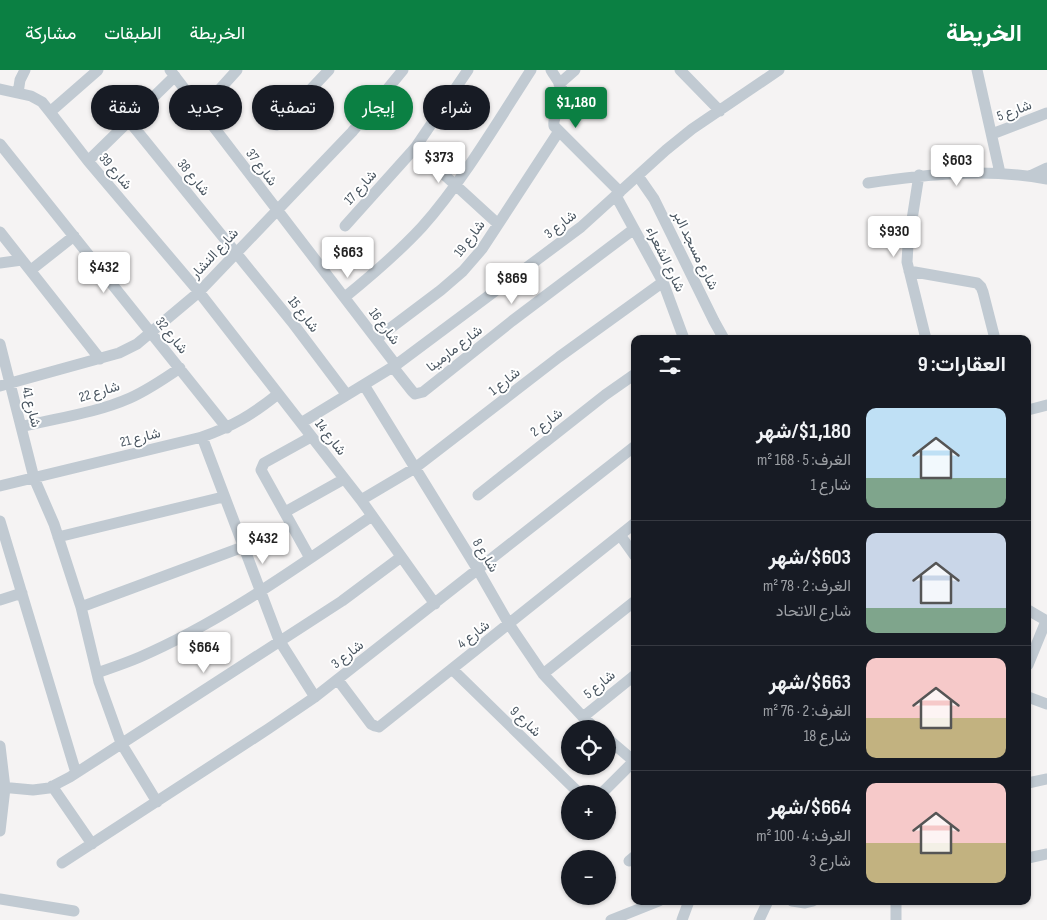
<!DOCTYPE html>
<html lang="ar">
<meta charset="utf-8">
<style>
body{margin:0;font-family:"Sofia Sans Condensed",Vazirmatn,sans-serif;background:#20242c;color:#f1f3f6;direction:rtl;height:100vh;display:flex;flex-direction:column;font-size:19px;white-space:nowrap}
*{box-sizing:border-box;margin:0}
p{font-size:16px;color:#9ea1a6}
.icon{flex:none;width:28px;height:28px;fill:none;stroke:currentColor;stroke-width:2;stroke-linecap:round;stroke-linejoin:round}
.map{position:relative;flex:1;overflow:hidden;direction:ltr}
.panel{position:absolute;left:631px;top:265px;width:400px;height:570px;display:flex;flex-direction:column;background:#171b24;border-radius:10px;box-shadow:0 1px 4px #0004;direction:rtl}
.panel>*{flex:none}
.top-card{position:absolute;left:15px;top:15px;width:475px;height:45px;direction:rtl;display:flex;gap:10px}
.tools{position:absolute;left:561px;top:650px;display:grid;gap:10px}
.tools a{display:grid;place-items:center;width:55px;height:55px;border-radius:50%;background:#171b24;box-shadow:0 1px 4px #0004;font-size:25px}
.price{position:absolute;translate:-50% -42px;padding:0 11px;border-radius:5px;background:#fff;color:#222;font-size:16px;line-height:32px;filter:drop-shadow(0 1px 2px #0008)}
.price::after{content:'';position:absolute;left:50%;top:30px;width:15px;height:11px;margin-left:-8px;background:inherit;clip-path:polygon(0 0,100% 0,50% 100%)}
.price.on{background:#0b8043;color:#fff}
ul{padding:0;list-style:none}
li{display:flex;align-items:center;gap:15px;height:125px;padding:0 25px}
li+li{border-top:1px solid #363941}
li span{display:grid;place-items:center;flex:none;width:140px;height:100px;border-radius:10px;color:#555}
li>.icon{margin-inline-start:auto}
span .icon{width:60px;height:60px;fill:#fffc;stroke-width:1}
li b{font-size:21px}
h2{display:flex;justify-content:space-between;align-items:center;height:60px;padding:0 25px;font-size:21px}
.pill{padding:0 18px;border-radius:22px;background:#171b24;box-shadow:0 1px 4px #0004;font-size:18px;line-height:45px}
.pill.on{background:#0b8043;color:#fff}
header{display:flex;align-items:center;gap:30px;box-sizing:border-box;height:70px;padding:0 25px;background:#0b8043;color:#fff}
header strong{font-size:24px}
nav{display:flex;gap:28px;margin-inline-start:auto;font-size:18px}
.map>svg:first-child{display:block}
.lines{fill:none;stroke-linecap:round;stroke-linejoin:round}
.street{stroke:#c1cad2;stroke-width:11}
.labels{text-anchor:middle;stroke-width:4;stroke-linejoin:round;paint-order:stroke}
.street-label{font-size:14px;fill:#4a5661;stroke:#fff}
</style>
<header>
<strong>الخريطة</strong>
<nav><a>الخريطة</a><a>الطبقات</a><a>مشاركة</a></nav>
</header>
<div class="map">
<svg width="1047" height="850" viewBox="0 0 1047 850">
<rect width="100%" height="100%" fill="#f5f3f3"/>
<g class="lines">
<!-- street -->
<path class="street" d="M170,0l226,295
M551,0c4,7 10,14 12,22 3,13 -11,21 -9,34l66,66
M680,0l40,41
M977,0l23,103
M559,14l16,-14
M0,19l31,7 11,6 8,10 38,49 111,131 162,208 74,104
M18,23l2,-13 5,-10
M201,40l36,-40
M50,42l48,-42
M129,51l163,201 55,73
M277,55l52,-55
M992,64l55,-21
M0,74l227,284
M415,78l83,76
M88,91l87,-85
M919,105l-11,70 -1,17 19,77
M638,106l16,23 60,122 10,18
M1030,106l17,-8
M868,113c60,-9 120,-15 179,-4
M616,126l47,86 21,57
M345,156l70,-78 53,-78
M0,162l100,127
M0,193l22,-3
M31,200l43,-34
M909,201l68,12 4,4 2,5 12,47
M345,227c27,-22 53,-44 77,-70 40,-45 76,-106 109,-157
M376,269l65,-49 22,-19 19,-22 77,-118
M0,274l34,134 20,46 27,83 18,75 22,61 36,59
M393,297l19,24 3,3 8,-2 89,-71 122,-92
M364,315l114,185 31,54 34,50 40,43 13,12
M0,316l119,-33 18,-9 62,-52 153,-160 51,-62
M1028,340l19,-5
M301,353l95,-58 185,-138 85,-77 26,-21 87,-59
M21,357c36,-9 75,-14 109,-29 18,-8 34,-19 50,-30
M202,367l77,203 36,57
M0,416l202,-49c31,-11 50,-22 76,-43
M478,425l127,-100 30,-21
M361,430l54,-32 144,-111 104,-75
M285,442l59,-33
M0,451l76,252
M620,465l15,21
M58,467l165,-40
M310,488l-49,-88 3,-7 47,-26
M0,530l22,-7
M81,537l162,-60
M1028,540l19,11
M1028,595l18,-44
M452,599l128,125
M97,603c14,-5 29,-10 43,-16 83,-36 157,-90 232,-141
M543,604l92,-73
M338,610l33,44 4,2 4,1 256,-204
M1028,627l19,7
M583,647l52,-42
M608,669l27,23
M0,676l5,42 -5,43
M1028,713l19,-4
M52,716l40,58
M0,717l33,3 16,-2 21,-11 272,-176 59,-44
M601,724l34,-34
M1028,788l19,-4
M629,791l6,-5
M62,793l206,-134 47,-32 320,-251
M0,829l74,12
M792,831l13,2 8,-2
M611,850l48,-19
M682,850l7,-19
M759,850l9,-19
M896,850v-19"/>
</g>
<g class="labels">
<!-- street labels -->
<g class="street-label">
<text transform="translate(1014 40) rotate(-21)" y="5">شارع 5</text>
<text transform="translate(262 97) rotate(53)" y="5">شارع 37</text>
<text transform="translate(116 101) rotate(50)" y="5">شارع 39</text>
<text transform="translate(194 107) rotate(51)" y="5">شارع 38</text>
<text transform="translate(360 117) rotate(-48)" y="5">شارع 17</text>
<text transform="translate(560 154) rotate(-38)" y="5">شارع 3</text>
<text transform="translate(469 168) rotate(-53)" y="5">شارع 19</text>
<text transform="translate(696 180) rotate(64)" y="5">شارع مسجد البر</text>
<text transform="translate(214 183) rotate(-47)" y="5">شارع النشار</text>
<text transform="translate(666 189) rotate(64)" y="5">شارع الشعراء</text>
<text transform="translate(304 244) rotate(52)" y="5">شارع 15</text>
<text transform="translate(385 256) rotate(53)" y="5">شارع 16</text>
<text transform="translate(172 265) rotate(51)" y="5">شارع 32</text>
<text transform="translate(454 278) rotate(-38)" y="5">شارع مارمينا</text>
<text transform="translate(504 311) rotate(-38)" y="5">شارع 1</text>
<text transform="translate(99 321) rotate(-17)" y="5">شارع 22</text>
<text transform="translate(32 337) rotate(76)" y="5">شارع 41</text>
<text transform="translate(546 352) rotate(-38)" y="5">شارع 2</text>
<text transform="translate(140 367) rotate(-14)" y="5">شارع 21</text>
<text transform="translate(331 367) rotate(52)" y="5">شارع 14</text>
<text transform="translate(486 485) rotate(59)" y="5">شارع 8</text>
<text transform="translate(473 564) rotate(-38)" y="5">شارع 4</text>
<text transform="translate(347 584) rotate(-38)" y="5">شارع 3</text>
<text transform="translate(599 614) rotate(-39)" y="5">شارع 5</text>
<text transform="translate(526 651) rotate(44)" y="5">شارع 9</text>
</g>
</g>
</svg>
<div class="tools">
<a><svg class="icon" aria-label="locate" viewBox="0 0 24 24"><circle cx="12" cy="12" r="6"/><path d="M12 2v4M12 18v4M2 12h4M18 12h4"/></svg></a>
<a>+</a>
<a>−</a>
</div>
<b class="price on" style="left:576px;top:59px">$1,180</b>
<b class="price" style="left:439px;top:114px">$373</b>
<b class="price" style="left:957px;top:117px">$603</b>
<b class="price" style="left:894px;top:188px">$930</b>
<b class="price" style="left:348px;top:209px">$663</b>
<b class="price" style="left:104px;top:224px">$432</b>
<b class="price" style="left:512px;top:235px">$869</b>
<b class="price" style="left:263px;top:495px">$432</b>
<b class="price" style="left:204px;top:604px">$664</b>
<div class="top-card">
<a class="pill">شراء</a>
<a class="pill on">إيجار</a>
<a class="pill">تصفية</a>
<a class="pill">جديد</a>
<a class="pill">شقة</a>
</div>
<section class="panel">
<h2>العقارات: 9<svg class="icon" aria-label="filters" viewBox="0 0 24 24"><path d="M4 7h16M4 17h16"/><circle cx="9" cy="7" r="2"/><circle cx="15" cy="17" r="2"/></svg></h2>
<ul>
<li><span style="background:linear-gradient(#bfe0f5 70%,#7fa58c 0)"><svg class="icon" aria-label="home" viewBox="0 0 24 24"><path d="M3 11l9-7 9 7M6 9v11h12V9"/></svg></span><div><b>$1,180/شهر</b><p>الغرف: 5 · 168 m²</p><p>شارع 1</p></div></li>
<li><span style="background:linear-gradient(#c9d6e8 75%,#7fa58c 0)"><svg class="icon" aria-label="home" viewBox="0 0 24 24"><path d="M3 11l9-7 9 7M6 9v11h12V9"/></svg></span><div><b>$603/شهر</b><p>الغرف: 2 · 78 m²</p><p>شارع الاتحاد</p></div></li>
<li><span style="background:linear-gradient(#f6c9c9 60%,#c2b280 0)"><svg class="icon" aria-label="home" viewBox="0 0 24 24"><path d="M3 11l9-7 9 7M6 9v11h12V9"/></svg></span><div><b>$663/شهر</b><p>الغرف: 2 · 76 m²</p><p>شارع 18</p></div></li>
<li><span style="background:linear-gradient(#f6c9c9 60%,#c2b280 0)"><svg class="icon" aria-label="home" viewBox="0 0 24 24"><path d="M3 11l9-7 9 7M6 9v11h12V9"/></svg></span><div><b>$664/شهر</b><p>الغرف: 4 · 100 m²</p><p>شارع 3</p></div></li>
</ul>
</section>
</div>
